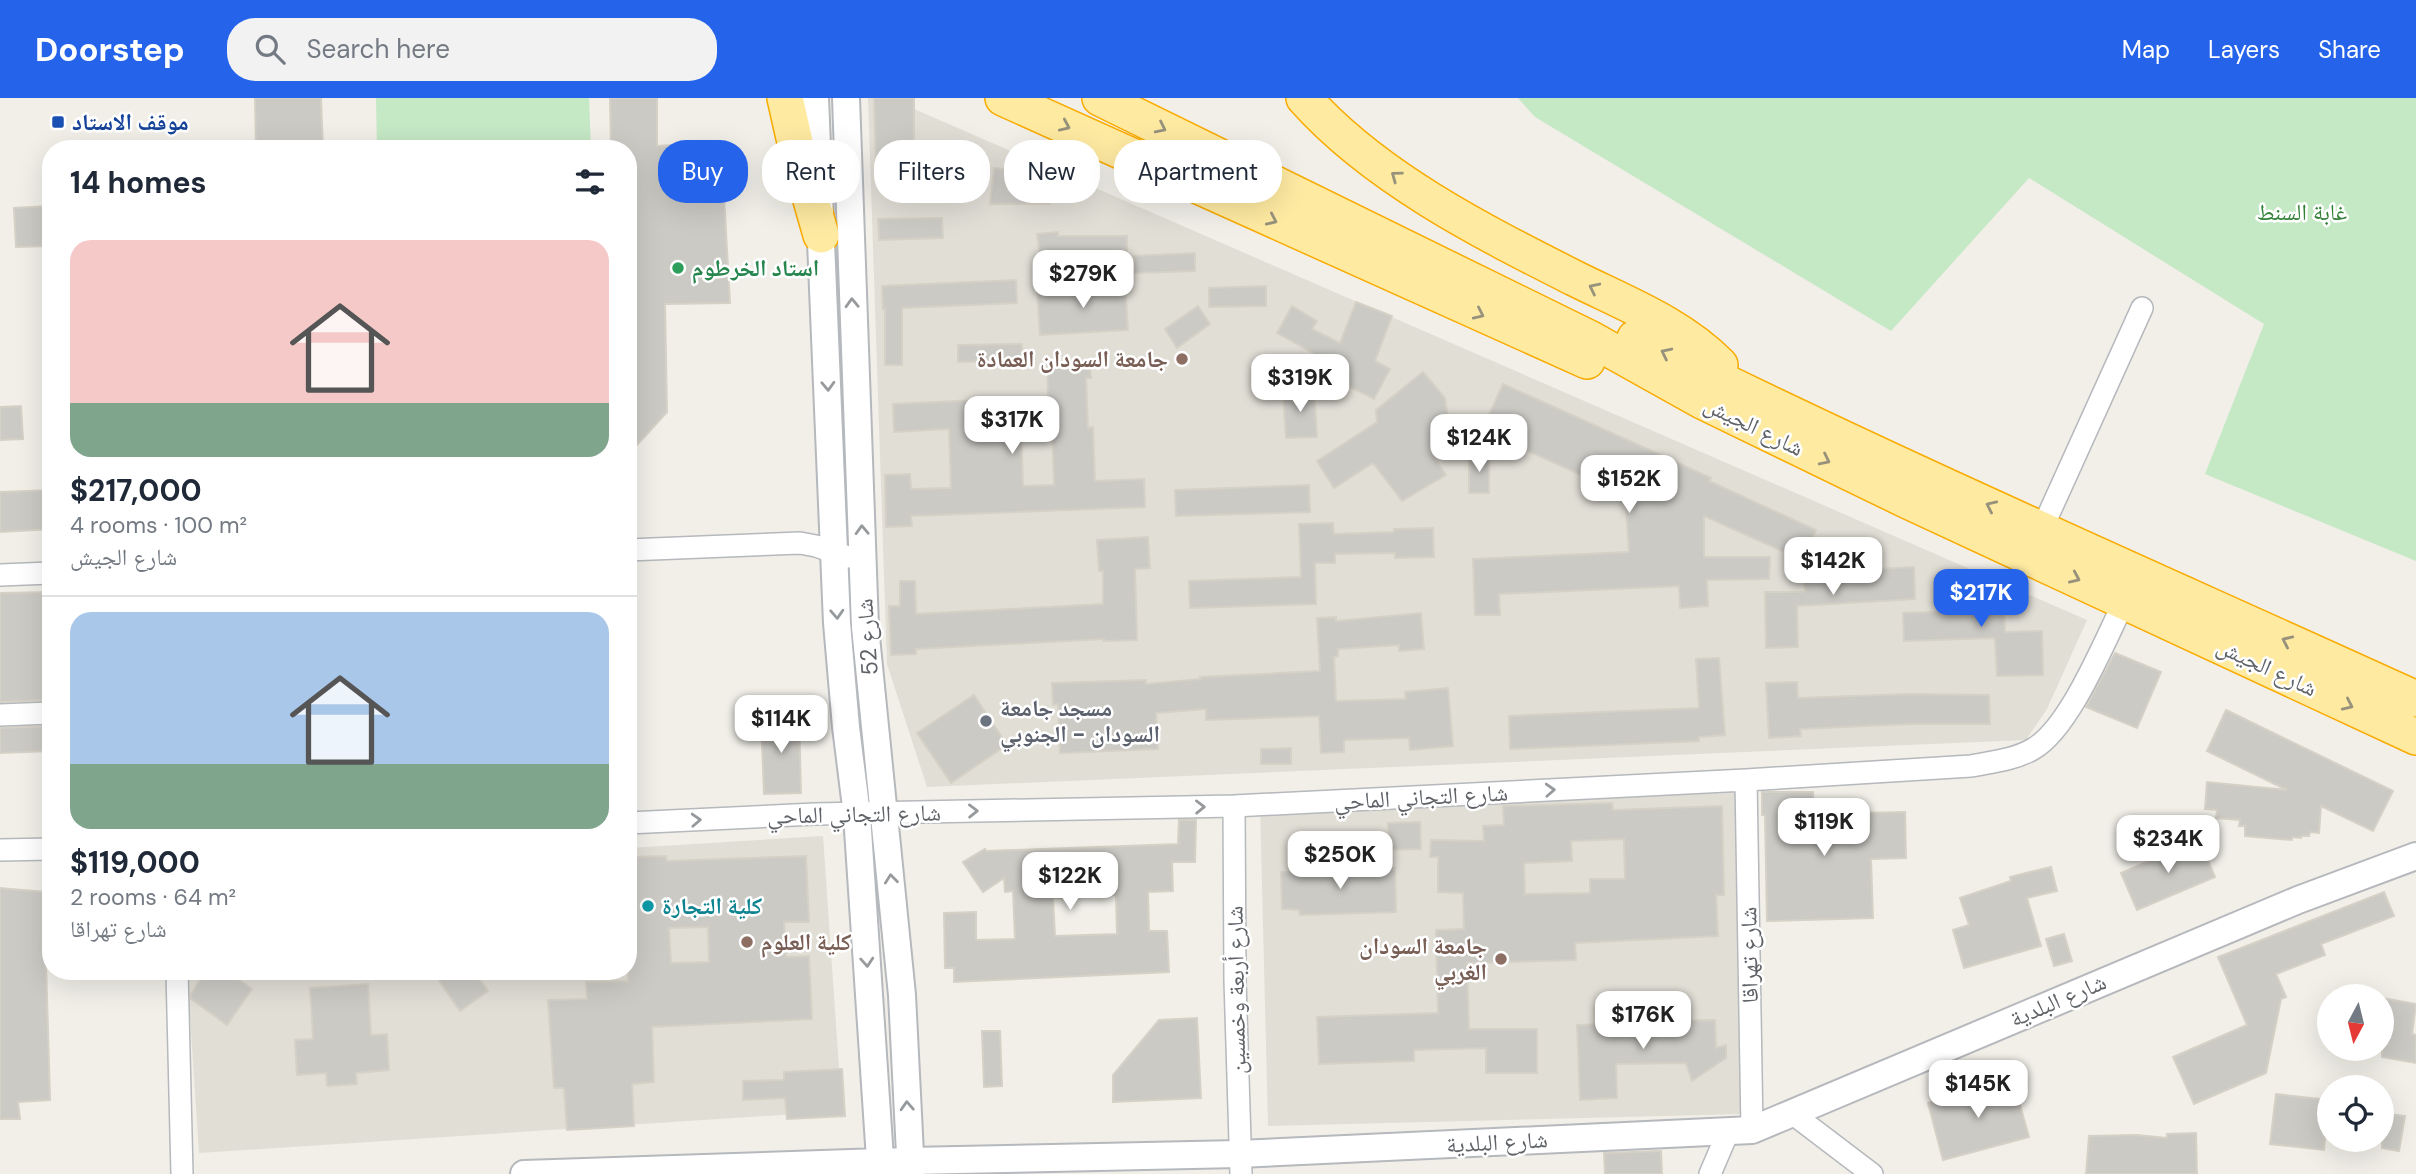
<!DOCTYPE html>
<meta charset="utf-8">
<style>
body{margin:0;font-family:"DM Sans","Noto Naskh Arabic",sans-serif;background:#f2f2f3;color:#1f2937;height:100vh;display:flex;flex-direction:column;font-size:26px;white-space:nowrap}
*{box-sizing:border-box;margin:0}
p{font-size:23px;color:#747a83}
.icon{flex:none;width:38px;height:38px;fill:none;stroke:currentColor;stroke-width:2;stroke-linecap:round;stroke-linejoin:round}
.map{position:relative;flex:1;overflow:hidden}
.sheet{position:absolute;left:42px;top:42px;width:595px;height:840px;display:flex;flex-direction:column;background:#fff;border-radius:28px;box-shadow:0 7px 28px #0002}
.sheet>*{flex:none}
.guide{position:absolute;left:658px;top:42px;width:665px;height:63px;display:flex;gap:14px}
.needle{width:46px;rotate:187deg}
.controls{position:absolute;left:2317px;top:886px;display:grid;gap:14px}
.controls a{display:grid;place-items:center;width:77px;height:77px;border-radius:50%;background:#fff;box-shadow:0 7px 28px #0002;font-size:35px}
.price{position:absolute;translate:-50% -60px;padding:0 16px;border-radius:14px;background:#fff;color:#222;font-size:23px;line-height:46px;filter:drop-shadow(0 2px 4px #0008)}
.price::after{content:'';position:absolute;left:50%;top:42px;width:21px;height:16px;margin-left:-10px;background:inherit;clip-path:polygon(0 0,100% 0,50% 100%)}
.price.selected{background:#2563eb;color:#fff}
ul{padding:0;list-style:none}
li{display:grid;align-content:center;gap:14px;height:371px;padding:0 28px}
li+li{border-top:2px solid #e0e1e3}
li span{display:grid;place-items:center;height:217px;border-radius:21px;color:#555}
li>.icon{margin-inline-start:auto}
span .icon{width:126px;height:126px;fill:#fffc;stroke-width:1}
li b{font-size:30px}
h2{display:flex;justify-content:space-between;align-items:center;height:84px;padding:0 28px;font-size:30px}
.pill{padding:0 24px;border-radius:28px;background:#fff;box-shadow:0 7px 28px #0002;font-size:24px;line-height:63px}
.pill.selected{background:#2563eb;color:#fff}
header{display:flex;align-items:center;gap:42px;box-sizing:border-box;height:98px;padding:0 35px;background:#2563eb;color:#fff}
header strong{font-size:33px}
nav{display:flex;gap:38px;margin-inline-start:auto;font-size:24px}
.search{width:490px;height:63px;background:#f2f2f3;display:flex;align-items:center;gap:18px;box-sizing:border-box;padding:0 24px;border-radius:28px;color:#747a83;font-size:26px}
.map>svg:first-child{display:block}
.education{fill:#e1ded6}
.green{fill:#c5e8c5}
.building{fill:#cccac5;stroke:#d6d1c6;stroke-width:2;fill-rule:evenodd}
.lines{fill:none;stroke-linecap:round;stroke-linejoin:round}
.minor-casing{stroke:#b5b8bc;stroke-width:24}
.tertiary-casing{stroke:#b5b8bc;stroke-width:30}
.trunk-casing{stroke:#f9ab00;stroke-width:38}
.minor{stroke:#fff;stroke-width:21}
.tertiary{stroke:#fff;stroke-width:26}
.trunk{stroke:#feeaa1;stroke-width:35}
.oneway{stroke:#97927c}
.oneway2{stroke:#979a9d}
.transit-dot{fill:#1a4fb4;stroke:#fff;stroke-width:2.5}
.leisure-dot{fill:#2e9e5b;stroke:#fff;stroke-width:2.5}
.education-dot{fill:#8d6e63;stroke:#fff;stroke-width:2.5}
.worship-dot{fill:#6b7280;stroke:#fff;stroke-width:2.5}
.culture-dot{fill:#0f9aa8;stroke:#fff;stroke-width:2.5}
.labels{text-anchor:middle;stroke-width:5;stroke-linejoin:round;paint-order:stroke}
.transit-label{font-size:23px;font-weight:bold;fill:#164399;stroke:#fff;text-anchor:start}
.park-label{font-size:23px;fill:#348238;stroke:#fff}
.leisure-label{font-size:23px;font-weight:bold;fill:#27864d;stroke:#fff;text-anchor:start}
.education-label{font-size:23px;font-weight:bold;fill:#785e54;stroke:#fff;text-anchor:end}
.street-label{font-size:23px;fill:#5f6368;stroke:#fff}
.worship-label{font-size:23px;font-weight:bold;fill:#5b616d;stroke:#fff;text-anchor:start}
.culture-label{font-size:23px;font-weight:bold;fill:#0d838f;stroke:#fff;text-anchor:start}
</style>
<header>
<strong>Doorstep</strong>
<div class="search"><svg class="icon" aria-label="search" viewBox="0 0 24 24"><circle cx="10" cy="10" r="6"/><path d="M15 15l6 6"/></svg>Search here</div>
<nav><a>Map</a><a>Layers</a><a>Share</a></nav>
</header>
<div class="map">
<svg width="2416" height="1076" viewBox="0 0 2416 1076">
<rect width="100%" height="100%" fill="#f1efe8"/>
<!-- education -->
<path class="education" d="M868,0h21l1198,522 -40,89 -21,31 -1099,47 -40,-123z
M1735,695l8,321 -475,12 -8,-322z
M823,738l19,275 -643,42 -12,-182h441v-123z"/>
<!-- green -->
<path class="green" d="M376,0h213l2,51h-214z
M1518,0h898v463l-211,-87 59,-150 -235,-146 -138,153 -356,-214z"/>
<!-- building -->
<path class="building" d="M255,0h66l2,51h-67z
M610,0h47v48l64,-4 9,161 -65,1 2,108 -39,43v-306h-17z
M874,0h40v43h29v28h-67z
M994,70l17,2 -3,20h42v14h-60z
M48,108l1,40 -33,1 -2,-39z
M942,120l1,20 -64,2 -1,-21z
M1058,134v4h69v16h-56l-31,3 -3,-21z
M1195,155v18l-61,2v-17z
M1016,182l1,23 -115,5v57h-17v-56h-2l-1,-23z
M1125,186l3,46 -88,5 -3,-45z
M1266,188v20l-57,1v-19z
M1356,204l36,14 -17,45 15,8 -16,30 -68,-34 7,-12 -36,-20 15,-27 25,15 -5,8 28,14z
M1198,208l12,18 -33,24 -12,-19z
M1022,246v17l-64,1v-17z
M1090,265l1,15h-5l2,50 5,-1 2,54 49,-2 1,28 -234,9 1,10 -26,1 -1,-52 25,-1 1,15 40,-1 -2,-59 -55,3 -1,-28 155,-7 -1,-32zM1052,328l2,59 -31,1 -2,-59z
M1423,274l22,26 7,49 -22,3 16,25 -44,26 -29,-38 -39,25 -17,-27 60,-39 -1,-12z
M1503,286l160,72 48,22 -2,3 107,49 -14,30 -98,-44v41h66l-1,22 -62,1 1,26 -28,2 -1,-22 -180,8 1,21h-25l-2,-56 156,-7 -4,-57 -143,-65z
M1314,292l3,47 -31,1 -3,-46z
M21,308l2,33 -23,1v-33z
M1469,357h20v38h-20z
M1309,387l1,27 -134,4 -1,-26z
M51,392v39l-51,3v-40z
M1333,425l1,11 60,-2v-3l39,-1 1,29 -39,1v-5l-60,1v9h-20l1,41 -126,4 -1,-27 112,-4 -2,-53z
M1148,439l2,31 -15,1 2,71 -33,1v-2l-188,10v5l-25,1 -2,-49h11v-25h15l1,33 187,-10v-33h-4l-2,-31z
M1914,469l1,32 -118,7 1,41 -32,1 -1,-56h40l-2,-19z
M1963,473l36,18 -1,21 6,-1 1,23 37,-1 1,44 -46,1 -2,-38 -91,3 -1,-28 58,-2z
M51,494v108l-51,2v-109z
M1421,515l3,36 -25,2v-6l-61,4v7l-4,1 2,44 70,-2 -1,-7 43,-4 5,58 -43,4 -1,-12 -65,2v12l-23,1 -2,-37 -113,4v-11l-50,4 2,36 -98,4 -2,-49 -5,1 -1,-22 94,-3v4l55,-5 -1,-2 120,-6 -3,-53 19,-1v4z
M2115,555l46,19 -24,56 -51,-21z
M1719,560l6,77 -26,2v4l-189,8 -1,-33 190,-8 -3,-49z
M1797,584l1,16 110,-4 81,1 1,29h-81l-109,5 1,7 -32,2 -3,-55z
M974,597l33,50 -56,38 -34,-50z
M2226,612l167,81 -20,40 -52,-25 -2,27 -9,-1 -1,4h-8v2l-9,-1v3l-47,-4v-10h-6l1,-6 -24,-2 1,-8 -12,-1 2,-27 80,8 -80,-39z
M799,618l2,77 -37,1 -3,-76z
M51,628v25l-51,2v-25z
M1291,650v16h-30v-15z
M1762,694h51l1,22 91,-2 1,46 -35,1 2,59 -106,3 -2,-106h-3z
M1612,705l1,7 109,-4 2,89h-8l2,41 -143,7 1,17 -109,3 2,66h68v44h-51v-25l-72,2v11l-95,3 -2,-47 121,-4 -2,-83 28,-1 -1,-36 -25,-1v-35h-8l1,-17 53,1 -1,-15 21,-1 -1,-19zM1624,741l1,40h-35v14l-65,1 -1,-31 48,-2 -1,-20z
M1179,722h17l-1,42h-23l1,29 -25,1 1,39h18l2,41 -215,10v-14h-9l-1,-55 32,-1v28l39,-1 -2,-48 -8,1 -1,-14 -21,14 -20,-30 22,-13 1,2 192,-7zM1116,797l1,39 -62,2 -2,-38z
M1420,724l1,27 -32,1 -1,-27z
M2199,741l16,38 -78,33 -16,-37z
M666,758l1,5 139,-5 3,66h-25l2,35 23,-1 3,63 -160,8 2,55 -22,2 2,42 -67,4 -3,-42h-10l-6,-88 39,-1 -1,-17 42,-1v-124zM708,829l1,35 -38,1 -2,-35z
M2051,769l6,24 -30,7 14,48 -77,22 -11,-38 16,-5 -9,-27 51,-17 -1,-4z
M1395,770l1,44 -96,3 -1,-5 -17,-1 -1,-37z
M0,790l44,4 6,208 -32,2 2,17h-20z
M2384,794l10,24 -73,28 4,11 -49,19 10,23 -5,2 -15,74 -72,31 -21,-47 74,-32 -29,-68z
M2064,836l8,27 -18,5 -8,-27z
M206,873h21l25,18 -25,36 -36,-26v-5z
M450,873h24l14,20 -28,20 -22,-32z
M368,886l3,51 16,-1 2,36 -33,3 1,11 -30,2 -1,-13 -29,2 -2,-35 18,-1 -3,-51z
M2382,900l34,6 -4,30 4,1v28l-34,-6z
M1197,920l4,80 -88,4v-27l46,-55z
M1715,922l1,28 10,-3v13l-34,23 -6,-18 -70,1 1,34 -37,2 -3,-75 59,-2v-2z
M982,933h18l2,55 -18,1z
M842,971l3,47 -58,3 -2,-21 -42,2v-19l41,-1v-8z
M2013,982l16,57 -86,23 -15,-57z
M2276,996l53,6 -5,50 -54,-6z
M2382,1015l23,3 -6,35 -17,-3z
M2196,1035l1,41h-111l3,-38 48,-1 30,3v-4z
M1661,1053l1,23h-57l-1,-21z"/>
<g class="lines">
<!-- minor casing -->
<g class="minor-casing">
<path id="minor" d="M2041,433l101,-223
M628,452l172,-7 16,3 32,11
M0,477l51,-2
M0,617l51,-2
M1746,682l6,350
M1234,708l1,174 6,194
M628,725l187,-9 419,-8 512,-26 225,-14c21,-4 43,-6 62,-17 37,-21 72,-109 92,-149
M0,752l51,-1
M177,873l5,203
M1793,1016l79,60
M1710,1076l18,-42"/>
</g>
<!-- tertiary casing -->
<g class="tertiary-casing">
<path id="tertiary" d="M815,0l22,525 9,104 11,88 24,359
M846,0l19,529 37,368 9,179
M524,1076l386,-13 329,-7 513,-24 546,-230 118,-44"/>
</g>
<!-- trunk casing -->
<g class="trunk-casing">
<path id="trunk" d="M785,0l12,53 24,84
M1003,0l584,263
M1100,0l491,241 111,62 206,100 508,236
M1304,0c70,79 177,133 270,180 50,25 106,46 146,87
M1635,240c257,128 520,242 781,361"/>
</g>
<!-- minor -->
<use href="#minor" class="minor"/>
<!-- tertiary -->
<use href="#tertiary" class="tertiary"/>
<!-- trunk -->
<use href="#trunk" class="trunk"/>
</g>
<!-- one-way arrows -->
<defs><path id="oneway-chevron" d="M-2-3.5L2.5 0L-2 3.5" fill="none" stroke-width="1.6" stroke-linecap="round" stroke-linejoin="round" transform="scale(1.75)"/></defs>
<g class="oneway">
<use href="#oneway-chevron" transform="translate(1065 28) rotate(24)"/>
<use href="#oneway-chevron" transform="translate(1161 30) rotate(26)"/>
<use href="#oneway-chevron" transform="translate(1396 78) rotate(-144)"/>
<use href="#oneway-chevron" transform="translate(1272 122) rotate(25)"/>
<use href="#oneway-chevron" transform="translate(1594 190) rotate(-154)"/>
<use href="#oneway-chevron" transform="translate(1479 216) rotate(25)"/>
<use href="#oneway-chevron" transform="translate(1666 255) rotate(-154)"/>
<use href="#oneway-chevron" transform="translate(1825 362) rotate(26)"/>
<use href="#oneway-chevron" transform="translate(1991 408) rotate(-155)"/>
<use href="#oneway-chevron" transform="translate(2075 480) rotate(24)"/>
<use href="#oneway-chevron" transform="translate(2287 543) rotate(-155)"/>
<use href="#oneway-chevron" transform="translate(2348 607) rotate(25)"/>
</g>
<g class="oneway2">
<use href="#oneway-chevron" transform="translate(852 205) rotate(-92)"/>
<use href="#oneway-chevron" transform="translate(828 288) rotate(88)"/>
<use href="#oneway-chevron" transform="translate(862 432) rotate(-92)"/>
<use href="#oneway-chevron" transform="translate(837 516) rotate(87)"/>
<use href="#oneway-chevron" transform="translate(1550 692) rotate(-3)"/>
<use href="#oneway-chevron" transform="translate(1200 709) rotate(-1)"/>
<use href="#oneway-chevron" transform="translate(973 713) rotate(-1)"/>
<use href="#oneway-chevron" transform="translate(696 722) rotate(-3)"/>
<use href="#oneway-chevron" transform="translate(891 781) rotate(-96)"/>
<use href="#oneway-chevron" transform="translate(867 864) rotate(86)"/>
<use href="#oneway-chevron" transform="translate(907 1008) rotate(-93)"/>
</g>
<!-- markers -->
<rect class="transit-dot" x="51" y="17" width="14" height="14" rx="3.5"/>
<circle class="leisure-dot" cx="678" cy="170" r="7"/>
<g class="education-dot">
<circle cx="1182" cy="261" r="7"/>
<circle cx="747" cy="844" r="7"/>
<circle cx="1501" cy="861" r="7"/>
</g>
<circle class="worship-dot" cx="986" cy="623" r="7"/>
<circle class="culture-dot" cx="648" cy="808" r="7"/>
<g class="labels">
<!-- transit labels -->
<g class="transit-label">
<text x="72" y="32">موقف الاستاد</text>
</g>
<!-- park labels -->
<g class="park-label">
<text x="2302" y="122">غابة السنط</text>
</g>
<!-- leisure labels -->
<g class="leisure-label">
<text x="692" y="178">استاد الخرطوم</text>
</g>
<!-- education labels -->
<g class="education-label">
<text x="1168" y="269">جامعة السودان العمادة</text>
<text x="761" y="852" text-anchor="start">كلية العلوم</text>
<text x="1487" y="856">جامعة السودان<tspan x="1487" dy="26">الغربي</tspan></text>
</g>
<!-- street labels -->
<g class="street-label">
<text transform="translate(1754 328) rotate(26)" y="8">شارع الجيش</text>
<text transform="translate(867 539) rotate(-94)" y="8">شارع 52</text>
<text transform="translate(2267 569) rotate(25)" y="8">شارع الجيش</text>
<text transform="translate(1421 699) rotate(-3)" y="8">شارع التجاني الماحي</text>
<text transform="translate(854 716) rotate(-1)" y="8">شارع التجاني الماحي</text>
<text transform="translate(1749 857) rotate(-91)" y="8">شارع تهراقا</text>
<text transform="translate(1236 892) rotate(-91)" y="8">شارع أربعة وخمسين</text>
<text transform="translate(2058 902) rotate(-23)" y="8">شارع البلدية</text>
<text transform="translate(1497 1044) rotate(-3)" y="8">شارع البلدية</text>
</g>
<!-- worship labels -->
<g class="worship-label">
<text x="1000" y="618">مسجد جامعة<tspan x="1000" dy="26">السودان - الجنوبي</tspan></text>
</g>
<!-- culture labels -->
<g class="culture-label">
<text x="662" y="816">كلية التجارة</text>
</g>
</g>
</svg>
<div class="controls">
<a><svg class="needle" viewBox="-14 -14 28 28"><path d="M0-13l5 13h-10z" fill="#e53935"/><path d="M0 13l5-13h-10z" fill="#747a83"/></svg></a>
<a><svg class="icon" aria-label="locate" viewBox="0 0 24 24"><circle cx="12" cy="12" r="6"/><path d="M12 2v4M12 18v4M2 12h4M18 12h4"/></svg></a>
</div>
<b class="price" style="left:1083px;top:212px">$279K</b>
<b class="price" style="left:1300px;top:316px">$319K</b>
<b class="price" style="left:1012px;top:358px">$317K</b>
<b class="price" style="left:1479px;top:376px">$124K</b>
<b class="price" style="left:1629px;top:417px">$152K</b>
<b class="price" style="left:1833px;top:499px">$142K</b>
<b class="price selected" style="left:1981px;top:531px">$217K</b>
<b class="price" style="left:781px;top:657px">$114K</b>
<b class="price" style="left:1824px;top:760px">$119K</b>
<b class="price" style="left:2168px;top:777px">$234K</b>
<b class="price" style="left:1340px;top:793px">$250K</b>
<b class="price" style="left:1070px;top:814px">$122K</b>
<b class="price" style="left:1643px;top:953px">$176K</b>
<b class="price" style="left:1978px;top:1022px">$145K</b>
<div class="guide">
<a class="pill selected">Buy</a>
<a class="pill">Rent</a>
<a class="pill">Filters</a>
<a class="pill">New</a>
<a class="pill">Apartment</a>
</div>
<section class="sheet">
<h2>14 homes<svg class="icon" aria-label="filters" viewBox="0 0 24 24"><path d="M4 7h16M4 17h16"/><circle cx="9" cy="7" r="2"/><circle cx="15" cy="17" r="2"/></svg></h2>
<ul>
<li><span style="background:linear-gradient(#f6c9c9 75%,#7fa58c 0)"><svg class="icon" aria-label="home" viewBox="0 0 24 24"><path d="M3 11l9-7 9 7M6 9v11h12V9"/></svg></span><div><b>$217,000</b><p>4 rooms · 100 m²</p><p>شارع الجيش</p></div></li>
<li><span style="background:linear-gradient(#a9c7e8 70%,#7fa58c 0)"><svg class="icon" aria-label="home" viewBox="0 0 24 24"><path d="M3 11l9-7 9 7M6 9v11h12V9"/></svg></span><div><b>$119,000</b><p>2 rooms · 64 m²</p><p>شارع تهراقا</p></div></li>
</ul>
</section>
</div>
